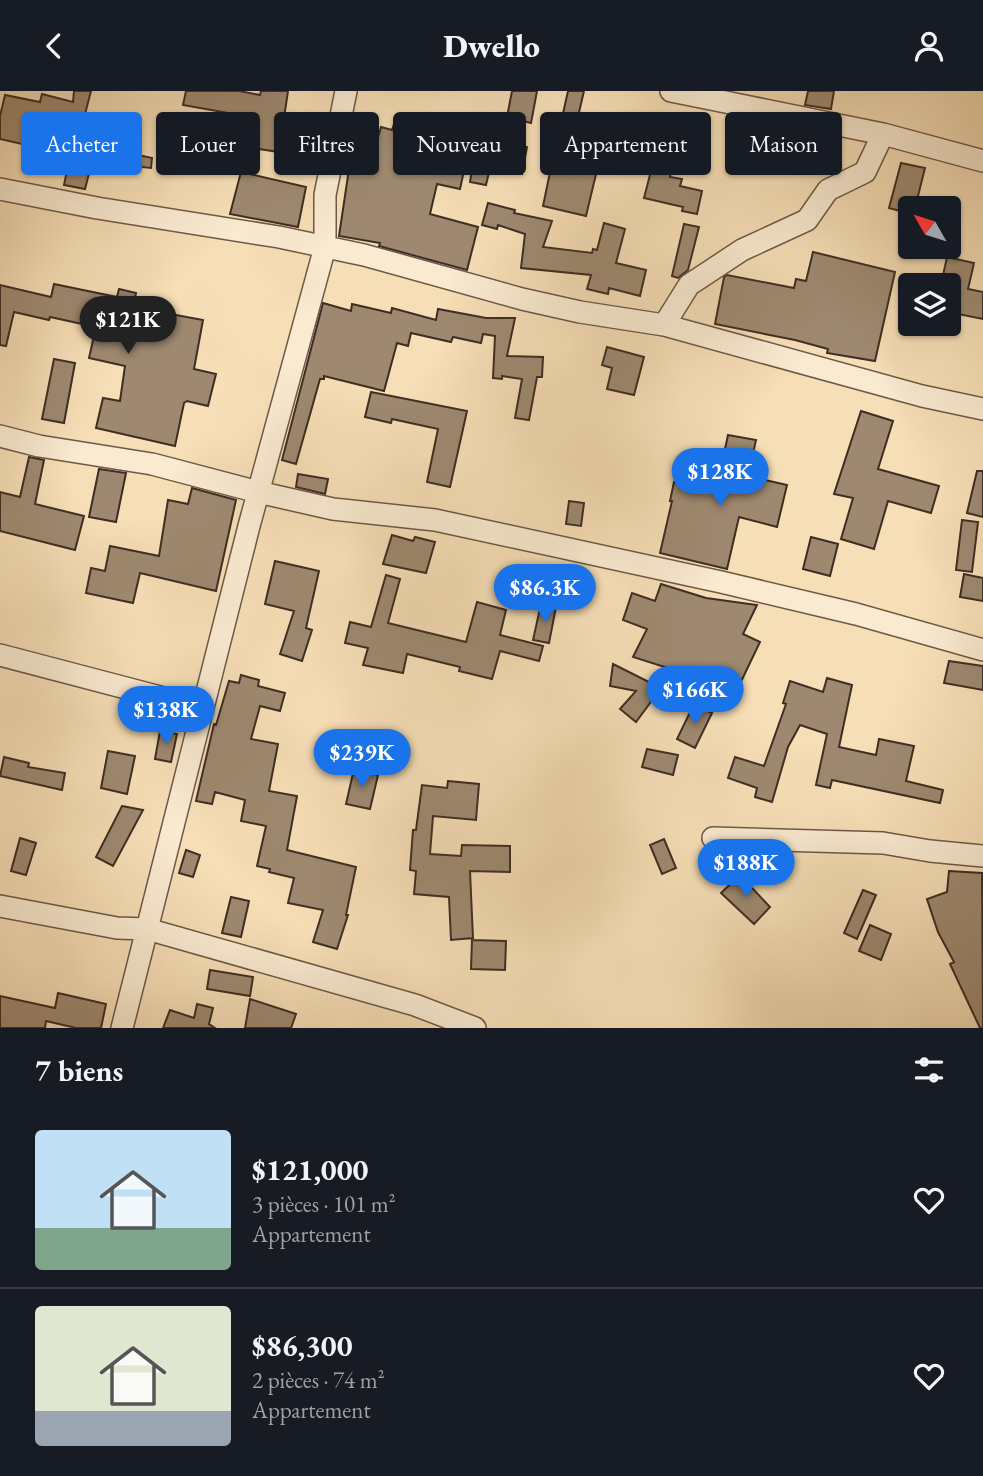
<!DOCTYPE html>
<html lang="fr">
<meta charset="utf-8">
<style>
body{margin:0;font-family:"EB Garamond",serif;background:#20242c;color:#f1f3f6;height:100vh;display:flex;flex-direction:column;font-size:26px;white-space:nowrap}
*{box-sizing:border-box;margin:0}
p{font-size:23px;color:#9ea1a6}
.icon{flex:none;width:38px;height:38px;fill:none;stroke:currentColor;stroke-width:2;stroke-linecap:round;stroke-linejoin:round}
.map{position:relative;height:937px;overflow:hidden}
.sheet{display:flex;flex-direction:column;background:#171b24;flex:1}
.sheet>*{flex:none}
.top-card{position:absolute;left:21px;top:21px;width:942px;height:63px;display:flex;gap:14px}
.needle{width:46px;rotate:309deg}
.tools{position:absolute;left:898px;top:105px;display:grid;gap:14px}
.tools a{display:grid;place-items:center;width:63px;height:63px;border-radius:7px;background:#171b24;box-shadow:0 2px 5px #0004;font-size:35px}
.price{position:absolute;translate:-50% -60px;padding:0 16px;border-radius:24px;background:#1a73e8;color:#fff;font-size:23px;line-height:46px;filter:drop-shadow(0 2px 4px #0008)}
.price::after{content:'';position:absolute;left:50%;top:42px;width:21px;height:16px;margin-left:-10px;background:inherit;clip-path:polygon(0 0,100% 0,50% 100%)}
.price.selected{background:#222;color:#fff}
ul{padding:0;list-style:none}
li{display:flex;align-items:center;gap:21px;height:175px;padding:0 35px}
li+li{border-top:2px solid #363941}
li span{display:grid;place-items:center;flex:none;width:196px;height:140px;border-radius:7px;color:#555}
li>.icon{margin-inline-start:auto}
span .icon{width:84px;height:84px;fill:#fffc;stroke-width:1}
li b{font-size:30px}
h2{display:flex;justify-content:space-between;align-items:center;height:84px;padding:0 35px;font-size:30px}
.pill{padding:0 24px;border-radius:7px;background:#171b24;box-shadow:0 2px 5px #0004;font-size:24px;line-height:63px}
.pill.selected{background:#1a73e8;color:#fff}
header{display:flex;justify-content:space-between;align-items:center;height:91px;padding:0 35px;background:#171b24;font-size:32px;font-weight:800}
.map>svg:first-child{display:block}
.building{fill:#9e8970;stroke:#3f2d24;stroke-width:2}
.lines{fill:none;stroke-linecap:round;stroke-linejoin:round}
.street-casing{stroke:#6d5948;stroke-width:24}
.street{stroke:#f9ead0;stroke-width:21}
</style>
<header><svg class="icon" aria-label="back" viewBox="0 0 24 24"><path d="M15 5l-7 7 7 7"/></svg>Dwello<svg class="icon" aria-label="person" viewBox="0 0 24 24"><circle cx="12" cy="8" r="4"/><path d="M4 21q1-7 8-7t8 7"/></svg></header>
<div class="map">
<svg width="983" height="937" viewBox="0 0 983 937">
<rect width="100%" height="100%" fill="#f6deb6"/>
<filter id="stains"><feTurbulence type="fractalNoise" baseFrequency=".00286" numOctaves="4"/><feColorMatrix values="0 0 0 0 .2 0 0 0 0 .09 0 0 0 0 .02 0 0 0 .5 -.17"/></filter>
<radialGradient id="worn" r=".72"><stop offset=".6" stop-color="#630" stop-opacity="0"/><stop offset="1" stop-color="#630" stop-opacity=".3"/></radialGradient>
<!-- building -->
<path class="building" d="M74,0h17l-13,50 32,7 2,-16 19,1 -2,20 23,5 -1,10 -59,-6 -7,27 -21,-4 9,-43 -30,-8 -3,14 -40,-9v-23l5,-21 35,7 2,-8 31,8z
M186,0h53l21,4 1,-4h27l-9,61 -27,-4 4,-30 -73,-13z
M512,0h25l-6,32 -24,-6z
M568,0h16l-7,30 -15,-3z
M808,0h26l-3,18 -26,-4z
M576,32l22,5 -8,41 7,1 -11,46 -43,-10 11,-53 16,2z
M394,33l46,14 -4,21 29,7 -5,23 -23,-5 -7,30 48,13 -11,43 -88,-24 1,-3 -41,-7 14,-94 23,3 5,-18 11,3z
M477,48l50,8 -5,27 -32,-6 -4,17 -16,-3z
M901,72l24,5 -10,40h-6l-1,5 -19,-5z
M652,76l19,5 -1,5 12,2 -2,7 22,5 -5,23 -15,-3 1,-4 -39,-9z
M241,81l65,15 -8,40 -68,-13z
M488,112l27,7 -1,3 38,8 -9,26 49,6 1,-4 4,1 7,-27 21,6 -9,34 30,7 -6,26 -31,-8 -1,6 -21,-5 4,-14 -70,-7 4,-34 -27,-9 -1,4 -15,-4z
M684,133l15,3 -11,43 -10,8 -6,-2z
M813,161l82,20 -20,89 -48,-8 1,-4 -33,-9 -80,-16 9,-47 3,-2 67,13 2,-9 10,2z
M947,166l27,6 -6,26 15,3v27l-35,-7v-27h-7z
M54,193l63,13 2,-8 17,4 -3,14 70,13 -9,49 22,5 -8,32 -21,-5 -3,2 -9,43 -79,-18 7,-30 17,3 5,-35 -36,-8 7,-31 -46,-10 -1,3 -35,-8 -8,34 -6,-1v-60l51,12z
M323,212l28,8 1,-7 39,9 1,-5 44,12 2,-11 48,9h29l-8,38 36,1 -1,20h-5l-8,43 -14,-2 7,-39 -20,-3v3l-9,-1 2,-42 -12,-2 -2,9 -28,-6 -2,5 -40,-9 -3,13 -11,-3 -13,48 -60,-15v3h-4l-24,85 -14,-4z
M607,256l37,10 -10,38 -27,-6 5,-21 -10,-3z
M54,268l21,4 -11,60 -22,-4z
M371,301l96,19 -17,76 -23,-5 11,-53 -46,-10 -1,4 -26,-6z
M861,320l32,10 -15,48 61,17 -8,27 -43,-12 -14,48 -33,-10 12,-41 -19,-4z
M728,344l28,5 -8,36 39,9 -10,42 -38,-10 -12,52 -67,-16 12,-52h-2l4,-19 5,1 1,-4 29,5 4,-18 8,2z
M29,366l15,3 -9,44 49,12 -9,34 -75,-19v-39l20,5z
M99,378l27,4 -10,49 -27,-5z
M977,380h6v46l-16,-4z
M298,383l30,5 -3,15 -29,-7z
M192,397l44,12 -20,91 -76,-18 -7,30 -47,-10 5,-25 14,3 5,-25 49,10 9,-56 20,4z
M569,410l15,2 -3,23 -15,-2z
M962,429l16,2 -6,50 -16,-2z
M392,444l21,6 2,-4 20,5 -9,31 -43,-9z
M811,446l27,7 -8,32 -27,-7z
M275,470l44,10 -13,57 6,2 -10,31 -22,-7 14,-43 -29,-7z
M964,483l19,4v23l-23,-4z
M386,484l14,4 -12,44 78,19 11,-40 29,8 -6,25 43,11 -4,15 -39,-10 -8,28 -33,-8 1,-4 -53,-13 -4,19 -40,-8 5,-17 -23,-5 5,-21 21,5z
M661,493l45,14 51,7 -14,29 17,8 -23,48 -104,-33 14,-28 -24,-9 9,-27 23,8z
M541,513l15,3 -7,36 -16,-3z
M949,570l34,5v24l-39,-7z
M613,573l58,29 -1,4 -14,-2 -20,27 -16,-13 16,-18 -26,-5z
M241,584l18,5 -1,6 27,7 -5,18 -20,-5 -9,33 27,5 -9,47 28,5 -10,54 69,17 -10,48h2l-11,34 -24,-7 10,-32 -35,-7 6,-25 -25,-6 1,-3 -13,-3 9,-40 -25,-5 4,-21 -30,-8 -3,12 -16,-3 18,-77 2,1 13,-44 10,2z
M827,587l25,7 -13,62 37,8 3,-16 35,7 -8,35 37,9 -3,13 -108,-23 -2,8 -14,-3 11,-51 -27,-9 -12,22 -16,55 -17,-5 2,-9 -29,-10 7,-21 29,9 22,-62 -3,-1 7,-22 33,11z
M694,613l18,9 -17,35 -18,-9z
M160,640l17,3 -6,28 -16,-3z
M647,658l31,6 -5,20 -31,-8z
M108,660l27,5 -8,38 -26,-6z
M4,666l25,6 -1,4 37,6 -3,17 -62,-14z
M354,678l24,6 -8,34 -24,-5z
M448,690l31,3 -3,36 -43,-4 -3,38 31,2 1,-11 48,1v26l-40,-1 3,67 -22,2 -2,-43 -35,-3 2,-23 -6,-1 3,-40h3l6,-45 25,3z
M122,715l21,4 -30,56 -17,-9z
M20,747l16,5 -10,32 -15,-4z
M664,748l12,29 -14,6 -12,-29z
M186,759l14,5 -7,22 -14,-4z
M949,780l33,2 1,155h-3l-30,-64 4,-2 -16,-30 -11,-33 20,-7z
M740,784l30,32 -16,17 -33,-31z
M863,799l13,5 -19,44 -13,-6z
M231,806l18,4 -8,36 -19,-4z
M870,834l21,9 -10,26 -22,-9z
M472,849l34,1 -1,29 -34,-1z
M210,879l43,7 -3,19 -43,-7z
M58,902l48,11 -5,24h-25l-30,-7 -1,7h-45v-32l55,12z
M250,908l46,15 -5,14h-46z
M197,913l16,4 -4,16 6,4h-52l7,-18 24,8z"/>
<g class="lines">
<!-- street casing -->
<g class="street-casing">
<path id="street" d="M671,0l212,43 100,27
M0,98l97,19 182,29 85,18 158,44 58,13 84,13 258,71 61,13
M664,234l25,-40 53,-35 65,-30 21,-30 37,-18 18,-38
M0,345l39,10 113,18 106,28 75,17 102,11 286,62 135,32 127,36
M0,564l202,53
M713,747l170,5 47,8 53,5
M0,815l117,22 30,1 268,76 60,23
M122,937l127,-502 76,-279v-52l21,-104"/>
</g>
<!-- street -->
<use href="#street" class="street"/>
</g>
<rect width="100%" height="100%" filter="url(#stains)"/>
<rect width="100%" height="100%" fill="url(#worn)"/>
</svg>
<div class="tools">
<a><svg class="needle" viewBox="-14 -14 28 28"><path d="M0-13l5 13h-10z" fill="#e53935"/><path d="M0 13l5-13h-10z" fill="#9ea1a6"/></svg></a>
<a><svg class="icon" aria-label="layers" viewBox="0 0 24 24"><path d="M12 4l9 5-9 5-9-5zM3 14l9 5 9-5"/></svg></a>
</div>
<b class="price selected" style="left:128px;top:265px">$121K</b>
<b class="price" style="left:720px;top:417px">$128K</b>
<b class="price" style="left:545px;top:533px">$86.3K</b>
<b class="price" style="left:695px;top:635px">$166K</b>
<b class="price" style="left:166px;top:655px">$138K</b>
<b class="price" style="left:362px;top:698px">$239K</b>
<b class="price" style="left:746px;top:808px">$188K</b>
<div class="top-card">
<a class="pill selected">Acheter</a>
<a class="pill">Louer</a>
<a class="pill">Filtres</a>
<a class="pill">Nouveau</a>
<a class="pill">Appartement</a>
<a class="pill">Maison</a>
</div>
</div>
<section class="sheet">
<h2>7 biens<svg class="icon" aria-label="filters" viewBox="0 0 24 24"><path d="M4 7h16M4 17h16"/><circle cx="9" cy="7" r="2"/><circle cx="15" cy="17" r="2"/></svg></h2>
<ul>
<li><span style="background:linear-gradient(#bfe0f5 70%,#7fa58c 0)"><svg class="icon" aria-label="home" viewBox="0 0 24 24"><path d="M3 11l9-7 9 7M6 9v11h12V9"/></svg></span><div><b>$121,000</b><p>3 pièces · 101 m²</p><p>Appartement</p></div><svg class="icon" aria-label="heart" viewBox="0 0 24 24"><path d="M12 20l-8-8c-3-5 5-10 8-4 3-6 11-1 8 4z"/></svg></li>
<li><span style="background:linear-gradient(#dfe7d0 75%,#9aa5b1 0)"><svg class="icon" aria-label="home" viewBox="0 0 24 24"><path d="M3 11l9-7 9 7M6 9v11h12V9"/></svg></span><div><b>$86,300</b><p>2 pièces · 74 m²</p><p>Appartement</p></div><svg class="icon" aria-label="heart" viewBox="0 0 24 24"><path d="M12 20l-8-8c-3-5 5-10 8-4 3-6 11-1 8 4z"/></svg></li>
</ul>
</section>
